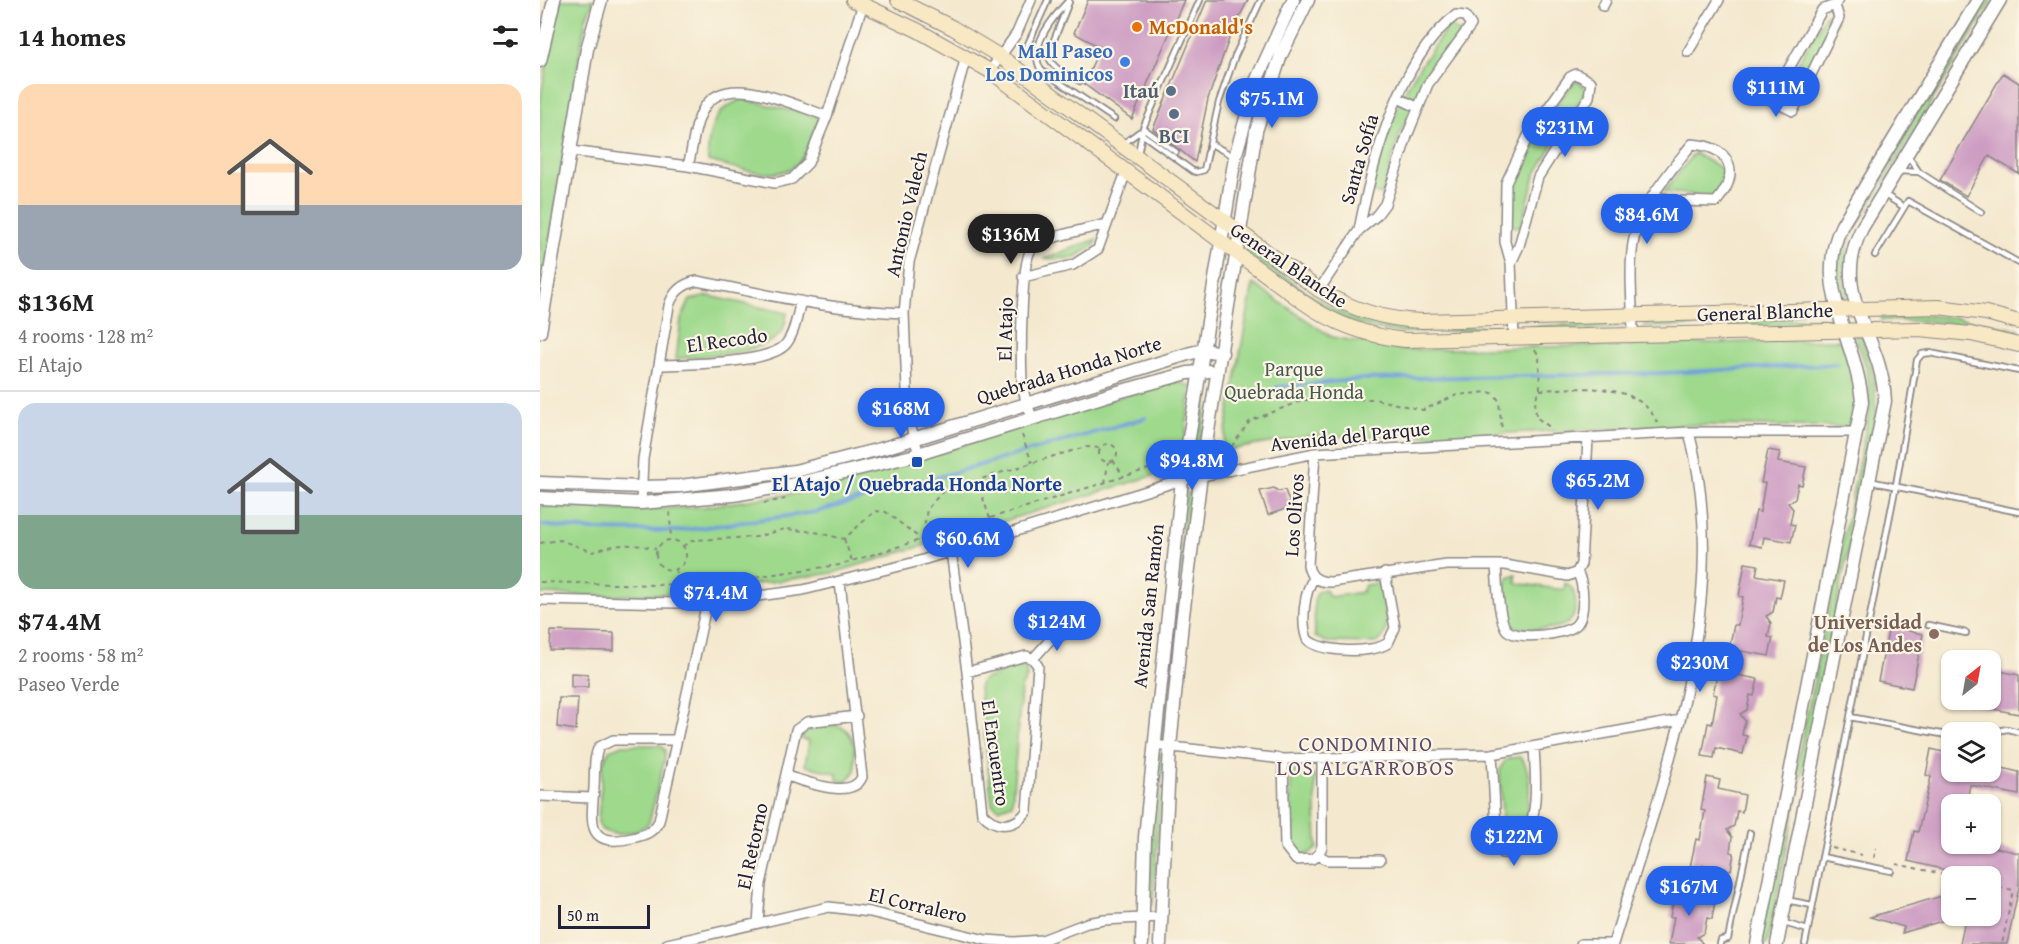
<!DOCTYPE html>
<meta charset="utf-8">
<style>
body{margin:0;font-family:"Gentium Book Plus",serif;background:#f6f6f6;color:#222;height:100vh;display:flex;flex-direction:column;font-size:22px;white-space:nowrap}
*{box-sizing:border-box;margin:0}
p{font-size:20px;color:#767676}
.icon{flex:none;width:33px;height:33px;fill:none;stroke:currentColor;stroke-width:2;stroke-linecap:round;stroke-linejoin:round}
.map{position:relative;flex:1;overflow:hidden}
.drawer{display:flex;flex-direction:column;background:#fff;width:540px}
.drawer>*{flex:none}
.needle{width:39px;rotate:31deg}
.tools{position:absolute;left:1401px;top:650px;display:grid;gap:12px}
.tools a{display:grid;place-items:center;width:60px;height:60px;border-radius:12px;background:#fff;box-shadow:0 2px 4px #0004;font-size:30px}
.scale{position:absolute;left:18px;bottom:15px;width:92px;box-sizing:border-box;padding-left:6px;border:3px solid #22223b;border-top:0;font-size:16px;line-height:21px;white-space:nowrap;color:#22223b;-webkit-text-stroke:4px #fcf5e5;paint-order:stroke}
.price{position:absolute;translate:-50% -51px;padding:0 14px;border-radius:21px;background:#2563eb;color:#fff;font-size:20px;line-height:39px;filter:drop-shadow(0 2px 3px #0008)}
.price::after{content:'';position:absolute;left:50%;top:36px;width:18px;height:14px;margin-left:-9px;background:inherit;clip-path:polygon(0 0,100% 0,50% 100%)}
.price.on{background:#222;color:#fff}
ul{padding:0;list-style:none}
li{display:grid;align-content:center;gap:12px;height:318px;padding:0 18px}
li+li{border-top:2px solid #e0e0e0}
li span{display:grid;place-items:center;height:186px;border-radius:18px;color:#555}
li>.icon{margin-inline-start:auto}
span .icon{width:108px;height:108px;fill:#fffc;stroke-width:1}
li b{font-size:26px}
h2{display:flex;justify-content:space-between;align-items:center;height:72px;padding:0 18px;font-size:26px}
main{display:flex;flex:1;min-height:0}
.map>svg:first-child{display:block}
.green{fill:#9ed98c;stroke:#607e64;stroke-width:1.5}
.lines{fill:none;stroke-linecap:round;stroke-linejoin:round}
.stream{stroke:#71a0da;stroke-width:4}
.building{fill:#cb99c1}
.service-casing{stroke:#8b8685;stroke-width:8}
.minor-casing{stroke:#8b8685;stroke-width:12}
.tertiary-casing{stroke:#8b8685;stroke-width:15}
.secondary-casing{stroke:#8b8685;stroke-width:16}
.path{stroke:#8b8685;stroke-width:2;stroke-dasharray:4.5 4.5;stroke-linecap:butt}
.service{stroke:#fff;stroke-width:4.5}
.minor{stroke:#fff;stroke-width:9}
.tertiary{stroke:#fff;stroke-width:12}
.secondary{stroke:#f8e8c3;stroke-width:14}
.food-dot{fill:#e8710a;stroke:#fcf5e5;stroke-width:2}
.shop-dot{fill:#3f7fe0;stroke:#fcf5e5;stroke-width:2}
.service-dot{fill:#5c6f8a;stroke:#fcf5e5;stroke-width:2}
.transit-dot{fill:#1a4fb4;stroke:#fcf5e5;stroke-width:2}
.education-dot{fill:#8d6e63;stroke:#fcf5e5;stroke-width:2}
.labels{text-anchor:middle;stroke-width:4.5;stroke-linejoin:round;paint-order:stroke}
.food-label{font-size:20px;font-weight:bold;fill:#c56008;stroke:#fcf5e5;text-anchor:start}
.shop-label{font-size:20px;font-weight:bold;fill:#366cbe;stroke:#fcf5e5;text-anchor:end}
.service-label{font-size:20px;font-weight:bold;fill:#4e5e75;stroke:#fcf5e5;text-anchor:end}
.street-label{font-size:20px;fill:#22223b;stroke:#fcf5e5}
.park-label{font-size:20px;fill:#475953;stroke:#fcf5e5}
.transit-label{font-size:20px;font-weight:bold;fill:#164399;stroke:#fcf5e5}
.education-label{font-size:20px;font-weight:bold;fill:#785e54;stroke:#fcf5e5;text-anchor:end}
.neighbourhood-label{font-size:21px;letter-spacing:1.5px;fill:#5d4c6a;stroke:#fcf5e5}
</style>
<main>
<section class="drawer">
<h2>14 homes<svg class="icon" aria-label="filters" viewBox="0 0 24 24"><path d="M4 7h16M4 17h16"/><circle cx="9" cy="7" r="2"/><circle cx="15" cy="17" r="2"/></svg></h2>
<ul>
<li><span style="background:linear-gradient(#ffd9b3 65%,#9aa5b1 0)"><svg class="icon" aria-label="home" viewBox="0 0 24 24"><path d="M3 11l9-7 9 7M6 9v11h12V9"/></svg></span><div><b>$136M</b><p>4 rooms · 128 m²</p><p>El Atajo</p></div></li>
<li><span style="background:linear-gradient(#c9d6e8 60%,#7fa58c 0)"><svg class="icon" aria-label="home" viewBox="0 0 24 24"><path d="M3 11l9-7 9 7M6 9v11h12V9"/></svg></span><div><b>$74.4M</b><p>2 rooms · 58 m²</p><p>Paseo Verde</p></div></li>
</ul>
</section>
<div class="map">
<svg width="1479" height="944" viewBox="0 0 1479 944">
<rect width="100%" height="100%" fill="#fcf5e5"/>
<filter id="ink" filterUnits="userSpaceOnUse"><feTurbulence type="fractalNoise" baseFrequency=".0167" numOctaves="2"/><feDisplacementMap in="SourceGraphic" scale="12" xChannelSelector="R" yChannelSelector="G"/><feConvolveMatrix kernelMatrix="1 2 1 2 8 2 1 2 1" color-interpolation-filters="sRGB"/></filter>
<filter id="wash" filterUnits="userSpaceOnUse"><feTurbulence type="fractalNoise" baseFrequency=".008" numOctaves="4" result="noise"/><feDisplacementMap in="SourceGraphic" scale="24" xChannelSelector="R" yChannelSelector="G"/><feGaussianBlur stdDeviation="1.35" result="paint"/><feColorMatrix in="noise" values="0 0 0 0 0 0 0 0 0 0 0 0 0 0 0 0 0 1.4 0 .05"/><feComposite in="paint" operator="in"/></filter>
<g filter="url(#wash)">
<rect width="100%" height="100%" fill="#f4e9cf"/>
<!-- green -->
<path class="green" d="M19,0h35l-8,18 -11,64 -35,221v-204z
M1444,0h8l-143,240 -6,34 6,29h-7l-6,-27 7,-37z
M1286,14l11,7 -46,81 -12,-6z
M909,25l12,9 -37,50 -24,49 -18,62 -10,-3c-3,-25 27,-91 40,-113 11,-19 25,-36 37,-54z
M1036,80l11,9 -52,86 -14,52 -10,-1c-12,-45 38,-113 65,-146z
M203,99l76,18c-5,12 -9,27 -16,39 -19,32 -67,11 -95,5 -1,-30 5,-52 35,-62z
M1154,153l25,14 8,8 -8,22 -55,-5z
M557,239l-2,6 -21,13 -31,1z
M709,249c34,25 69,56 109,70 45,15 95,8 142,7l3,4 -105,2 -26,-4 -26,-8 -39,-23 -63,-45z
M713,284l79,53 72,13 435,-10 16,21 2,66 -168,-2 -250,11h-130l-87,15z
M169,296l78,17c-1,7 -2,16 -8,22 -19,20 -76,20 -103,24l5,-39 9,-20z
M1340,314l72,3 67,13v6l-72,-14 -65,-2z
M1282,318l1,6 -179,3 2,-5z
M1082,322l3,2 -2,4 -90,4 -4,-1 -1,-4z
M1315,335h6l13,41 2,38 -109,530h-7l110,-536 -2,-35z
M633,381l18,5 -9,81 -349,106 -130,19 -92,4 -71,-2v-88l81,4 81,-3 115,-17z
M666,384l3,3 -10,69 -3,5h-3z
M649,493l3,3 -15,109 -13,133 -4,2 26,-245z
M976,574v9l48,7 1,-7c12,4 14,28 5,38 -8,9 -50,11 -59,4l-6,-38 3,-10z
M840,583c3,17 15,51 -4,60l-49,-1 -12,-5 -1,-37 4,-9 7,-2 5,8 32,-5 3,-7z
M478,666l8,4 1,7 -6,11 -9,116 -13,5 -7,-5 -13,-116 3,-8z
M294,725c23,3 21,26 21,46l-9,11 -9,-1v-8l-32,-7 4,-25 -8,-2c6,-14 20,-13 33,-14z
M83,745h37l5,5v8l-16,65c-12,11 -34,15 -48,6l-3,-7 5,-58 6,-14z
M618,753l5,3 -10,147 -4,-8z
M980,757c17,17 7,70 -4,89l-8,2 -5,-7 -3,-70c4,-13 8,-13 20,-14z
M757,767h7l11,10 2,71c-9,9 -18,9 -28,-1l2,-72z"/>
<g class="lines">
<!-- stream -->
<path class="stream" d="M737,387l86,-8 301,-6 173,-9
M0,525l52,5 86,1 138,-19 329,-94"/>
</g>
<g id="blocks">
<!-- building -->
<path class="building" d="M548,0h96l-52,119 -48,-35 16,-37 -26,-14z
M667,0h41l-17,33 -23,66 -13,63 -42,-33z
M1463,73l16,10v91l-30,-18 -23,40 -26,-16z
M1228,450l12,2 -2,10 28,5 -4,18 -4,-1 -3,15 -7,4 5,6 -3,15 5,1 -4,17 -27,-5 -2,10 -13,-3 7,-33 4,1 5,-29h-4z
M734,488l4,3 7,-1 6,17 -23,8 -8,-24z
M1205,563l13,2 -2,10 28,5 -4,18 -4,-1 -3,15 -7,4 5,7 -3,14 5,1 -4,18 -27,-5 -5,24 21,4 -4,17 -4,-1 -3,15 -7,4 5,7 -3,14 5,1 -4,18 -27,-6 -2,10 -12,-2 6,-33 4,1 5,-29 -4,-1 7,-33 6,1 8,-37h4l5,-28 -4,-1z
M1349,627l34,7 -11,54 -34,-7z
M11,631l63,2v18l-64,-1z
M1450,669l29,6v39l-53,-10v-5h24z
M31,673l17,1v13h-17z
M19,698h19l-2,32 -19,-3z
M1391,749l21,5v17h38v-6l29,7v23l-49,-10 -4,19h-14v39h22l45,10v34l-12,57h-47l6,-29h24v-39h-38v42l-50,15 2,-6 -34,-10 72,-21 4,-26 -38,-9 6,-30 4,1 13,-55 -5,-2z
M1167,777l13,3 -2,9 27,6 -3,17 -5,-1 -3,15 -7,4 5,7 -2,15 4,1 -3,17 -28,-5 -1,9 -13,-2 7,-33 4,1 5,-29 -4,-1z
M1137,883l13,3 -2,10 27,5 -3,18 -5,-1 -3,15 -7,4 6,7h-34l5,-27h-4z"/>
</g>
</g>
<g filter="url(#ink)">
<use href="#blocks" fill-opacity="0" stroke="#8b8685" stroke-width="1.5"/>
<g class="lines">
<!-- service casing -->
<g class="service-casing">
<path id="service" d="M529,0c-15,16 -42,47 -28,70l73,49
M529,2l-21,53c4,14 19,20 32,26
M483,55l25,-55
M603,128l33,24
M599,132l54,39 4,1 7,-2 15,-68 16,-46 26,-56
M584,143l15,-11
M671,144l24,13
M598,154l5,-26 57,-128
M1368,156l11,16 62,40
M1358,171l21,1
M1345,195l19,12
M1335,255l33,-54 111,62
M1329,481l150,31
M1388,625l38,8
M1310,717l102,19
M1450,732l18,-3 11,3
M1282,857l69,14
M1246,900l26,5
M1244,923l24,7
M1180,944l1,-4 7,-1 22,-106
M1265,944l91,-459 21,-125 5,-6 8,-1 89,18"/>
</g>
<!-- minor casing -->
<g class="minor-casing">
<path id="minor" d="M1295,5l4,13 -46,93 -22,-11 51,-90 13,-5 3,-5
M1063,6l3,-6
M1148,52l31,-52
M450,71l27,-38 14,-33
M858,98l19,9
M31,151l117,15 87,17 17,-4 16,-16 19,-47 36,-112
M148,166c5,-18 6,-42 16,-58 23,-38 91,-2 123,8
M971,263l8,-17 19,-69 51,-80 2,-15 -15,-8 -6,3 -42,59 -22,47 -1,59 6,21 3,76
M483,277l50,-12 25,-16 28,-77
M779,290l40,-60 17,-14 9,-12 22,-68 21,-52 43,-59 -6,-9 -9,-1c-57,44 -84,148 -97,215
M1093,336c0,-28 -4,-57 -1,-84 3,-41 35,-77 60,-108 38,3 50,28 24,58l-38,-1 -25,-5
M120,365c27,-1 110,-1 126,-21 9,-11 11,-29 15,-43
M492,417c-5,-12 -9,-23 -10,-36 -1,-21 -2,-120 10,-133 11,-11 57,-19 74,-24
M775,453l-7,112c2,13 11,17 23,17l116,-17h58l63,11 9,-4 4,-8 7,-125
M379,454l-11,-37 -4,-104 5,-51 57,-205
M101,503l2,-44 26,-153c4,-14 13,-22 28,-25 68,13 138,30 207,32
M411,551l16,121 15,141c14,16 33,15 45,-2l11,-145 -5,-7 -7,-3 -59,16
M956,565c1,14 2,53 10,64 9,12 60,6 70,-4 10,-10 8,-42 1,-53
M774,578c-10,13 -13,45 -7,61 13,14 66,15 81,4l7,-15 -10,-55
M0,600l135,3 61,-4 67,-9 113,-28 266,-82 133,-27 374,-21h168
M493,659l16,-18 21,-10
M137,740h-64l-14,7c-6,11 -4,28 -5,41 -3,36 -7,60 38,50 12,-3 21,-5 27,-17l46,-210 2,-10
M613,745l130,14 209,-5 188,-34
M952,754l5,92 5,7h10c29,-21 24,-73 22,-105
M743,759l2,87 11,14 16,-1 6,-4 4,-8v-87
M246,776c20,5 66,25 76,1l-22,-195
M0,796l53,2
M778,855l9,5h53
M218,923l3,-39 35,-154 11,-8 50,-6
M127,944l162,-37 41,5 116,28 28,2 28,-2 45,-17 17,-3 57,-3
M1041,944h32
M1073,944c49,-163 122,-340 76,-512"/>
</g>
<!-- tertiary casing -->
<g class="tertiary-casing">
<path id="tertiary" d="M0,61l14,-61
M0,332l47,-283 14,-49
M0,483l102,4 38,-1 115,-15 89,-23 307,-95 12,-3 19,3
M0,498l101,5 92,-8 53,-9 126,-30 206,-64 70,-19 21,-2
M602,944l3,-107 37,-357 53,-323 22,-78 36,-79
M620,944l10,-197 12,-124 19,-148 55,-344 25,-76 27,-55
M1217,944l105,-542c-5,-61 -50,-116 -20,-177l136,-225
M1237,944l108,-543c-3,-68 -57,-105 -23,-173l138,-228"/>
</g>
<!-- secondary casing -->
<g class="secondary-casing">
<path id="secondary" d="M313,0l64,30 73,41 313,231c31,22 64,34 102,38l514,-11 52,5 48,11
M358,0l55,28 48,29 318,233c33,20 66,30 104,31l515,-14 48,6 33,9"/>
</g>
<!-- path -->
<path class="path" d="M995,350l4,5 1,35 -5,9 1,18 15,11
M1000,390c39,-2 101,-10 118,35
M482,435l10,28
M559 453a9 9 0 1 1 18 0a9 9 0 1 1-18 0Z
M573,460l11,17
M681,461l29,-40 53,-21 71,-1 49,11 34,-15 31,-3 7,2 4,7 3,30
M437,480l13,39
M565,483l3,-21
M224,503l21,-4
M130,512l1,27
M304,539l8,22
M116 555a15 15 0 1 1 30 0a15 15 0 1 1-30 0Z
M0,543l20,-3 33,12c22,-9 41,-9 63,-3
M143,546l10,-6 63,-3 29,-8 30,3 29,7 31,-28 11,1 36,28 5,-31 16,-18 111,-35 32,-9 14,1
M135,570l10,14
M0,582l115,3 55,-2 129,-18 335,-104
M1292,848l30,7
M1334,858l2,-10
M1356,864l56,12
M1450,885l23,5 -11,54"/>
<!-- service -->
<use href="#service" class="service"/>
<!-- minor -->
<use href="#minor" class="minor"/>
<!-- tertiary -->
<use href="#tertiary" class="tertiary"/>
<!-- secondary -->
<use href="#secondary" class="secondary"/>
</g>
</g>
<!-- markers -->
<circle class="food-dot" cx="597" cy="27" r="6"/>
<circle class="shop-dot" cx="585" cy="62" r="6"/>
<g class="service-dot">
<circle cx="631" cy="91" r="6"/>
<circle cx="634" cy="114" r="6"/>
</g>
<rect class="transit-dot" x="371" y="456" width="12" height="12" rx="3"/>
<circle class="education-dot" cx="1394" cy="634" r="6"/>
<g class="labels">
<!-- food labels -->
<g class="food-label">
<text x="609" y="34">McDonald's</text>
</g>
<!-- shop labels -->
<g class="shop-label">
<text x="573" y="58">Mall Paseo<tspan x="573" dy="23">Los Dominicos</tspan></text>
</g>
<!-- service labels -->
<g class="service-label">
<text x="619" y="98">Itaú</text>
<text x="634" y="143" text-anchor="middle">BCI</text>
</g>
<!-- street labels -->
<g class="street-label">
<text transform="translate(819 159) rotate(-74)" y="7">Santa Sofía</text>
<text transform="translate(366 214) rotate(-77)" y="7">Antonio Valech</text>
<text transform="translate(749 265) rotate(34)" y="7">General Blanche</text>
<text transform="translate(1225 312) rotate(-2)" y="7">General Blanche</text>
<text transform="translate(465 329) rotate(-89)" y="7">El Atajo</text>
<text transform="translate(187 340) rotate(-8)" y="7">El Recodo</text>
<text transform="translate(529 370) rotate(-17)" y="7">Quebrada Honda Norte</text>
<text transform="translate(810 436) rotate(-6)" y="7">Avenida del Parque</text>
<text transform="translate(754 515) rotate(-86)" y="7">Los Olivos</text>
<text transform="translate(608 606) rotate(-84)" y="7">Avenida San Ramón</text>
<text transform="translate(456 753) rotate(82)" y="7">El Encuentro</text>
<text transform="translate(212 846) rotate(-78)" y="7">El Retorno</text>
<text transform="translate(378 905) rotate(13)" y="7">El Corralero</text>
</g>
<!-- park labels -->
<g class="park-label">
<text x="754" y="376">Parque<tspan x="754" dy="23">Quebrada Honda</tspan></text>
</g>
<!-- transit labels -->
<g class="transit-label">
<text x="377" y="491">El Atajo / Quebrada Honda Norte</text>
</g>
<!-- education labels -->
<g class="education-label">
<text x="1382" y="629">Universidad<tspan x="1382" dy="23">de Los Andes</tspan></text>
</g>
<!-- neighbourhood labels -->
<g class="neighbourhood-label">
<text x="826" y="751">CONDOMINIO<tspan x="826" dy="24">LOS ALGARROBOS</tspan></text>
</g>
</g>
</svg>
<div class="tools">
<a><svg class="needle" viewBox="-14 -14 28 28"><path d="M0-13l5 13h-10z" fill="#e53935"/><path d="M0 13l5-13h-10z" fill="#767676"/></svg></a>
<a><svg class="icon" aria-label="layers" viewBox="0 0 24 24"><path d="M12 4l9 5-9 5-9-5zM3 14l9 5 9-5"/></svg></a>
<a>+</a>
<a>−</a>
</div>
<div class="scale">50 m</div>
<b class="price" style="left:1236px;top:118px">$111M</b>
<b class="price" style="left:732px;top:129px">$75.1M</b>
<b class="price" style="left:1025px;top:158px">$231M</b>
<b class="price" style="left:1107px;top:245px">$84.6M</b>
<b class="price on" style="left:471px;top:265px">$136M</b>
<b class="price" style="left:361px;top:439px">$168M</b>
<b class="price" style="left:652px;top:491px">$94.8M</b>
<b class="price" style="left:1058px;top:511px">$65.2M</b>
<b class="price" style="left:428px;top:569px">$60.6M</b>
<b class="price" style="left:176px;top:623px">$74.4M</b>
<b class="price" style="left:517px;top:652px">$124M</b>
<b class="price" style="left:1160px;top:693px">$230M</b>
<b class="price" style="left:974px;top:867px">$122M</b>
<b class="price" style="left:1149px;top:917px">$167M</b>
</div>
</main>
